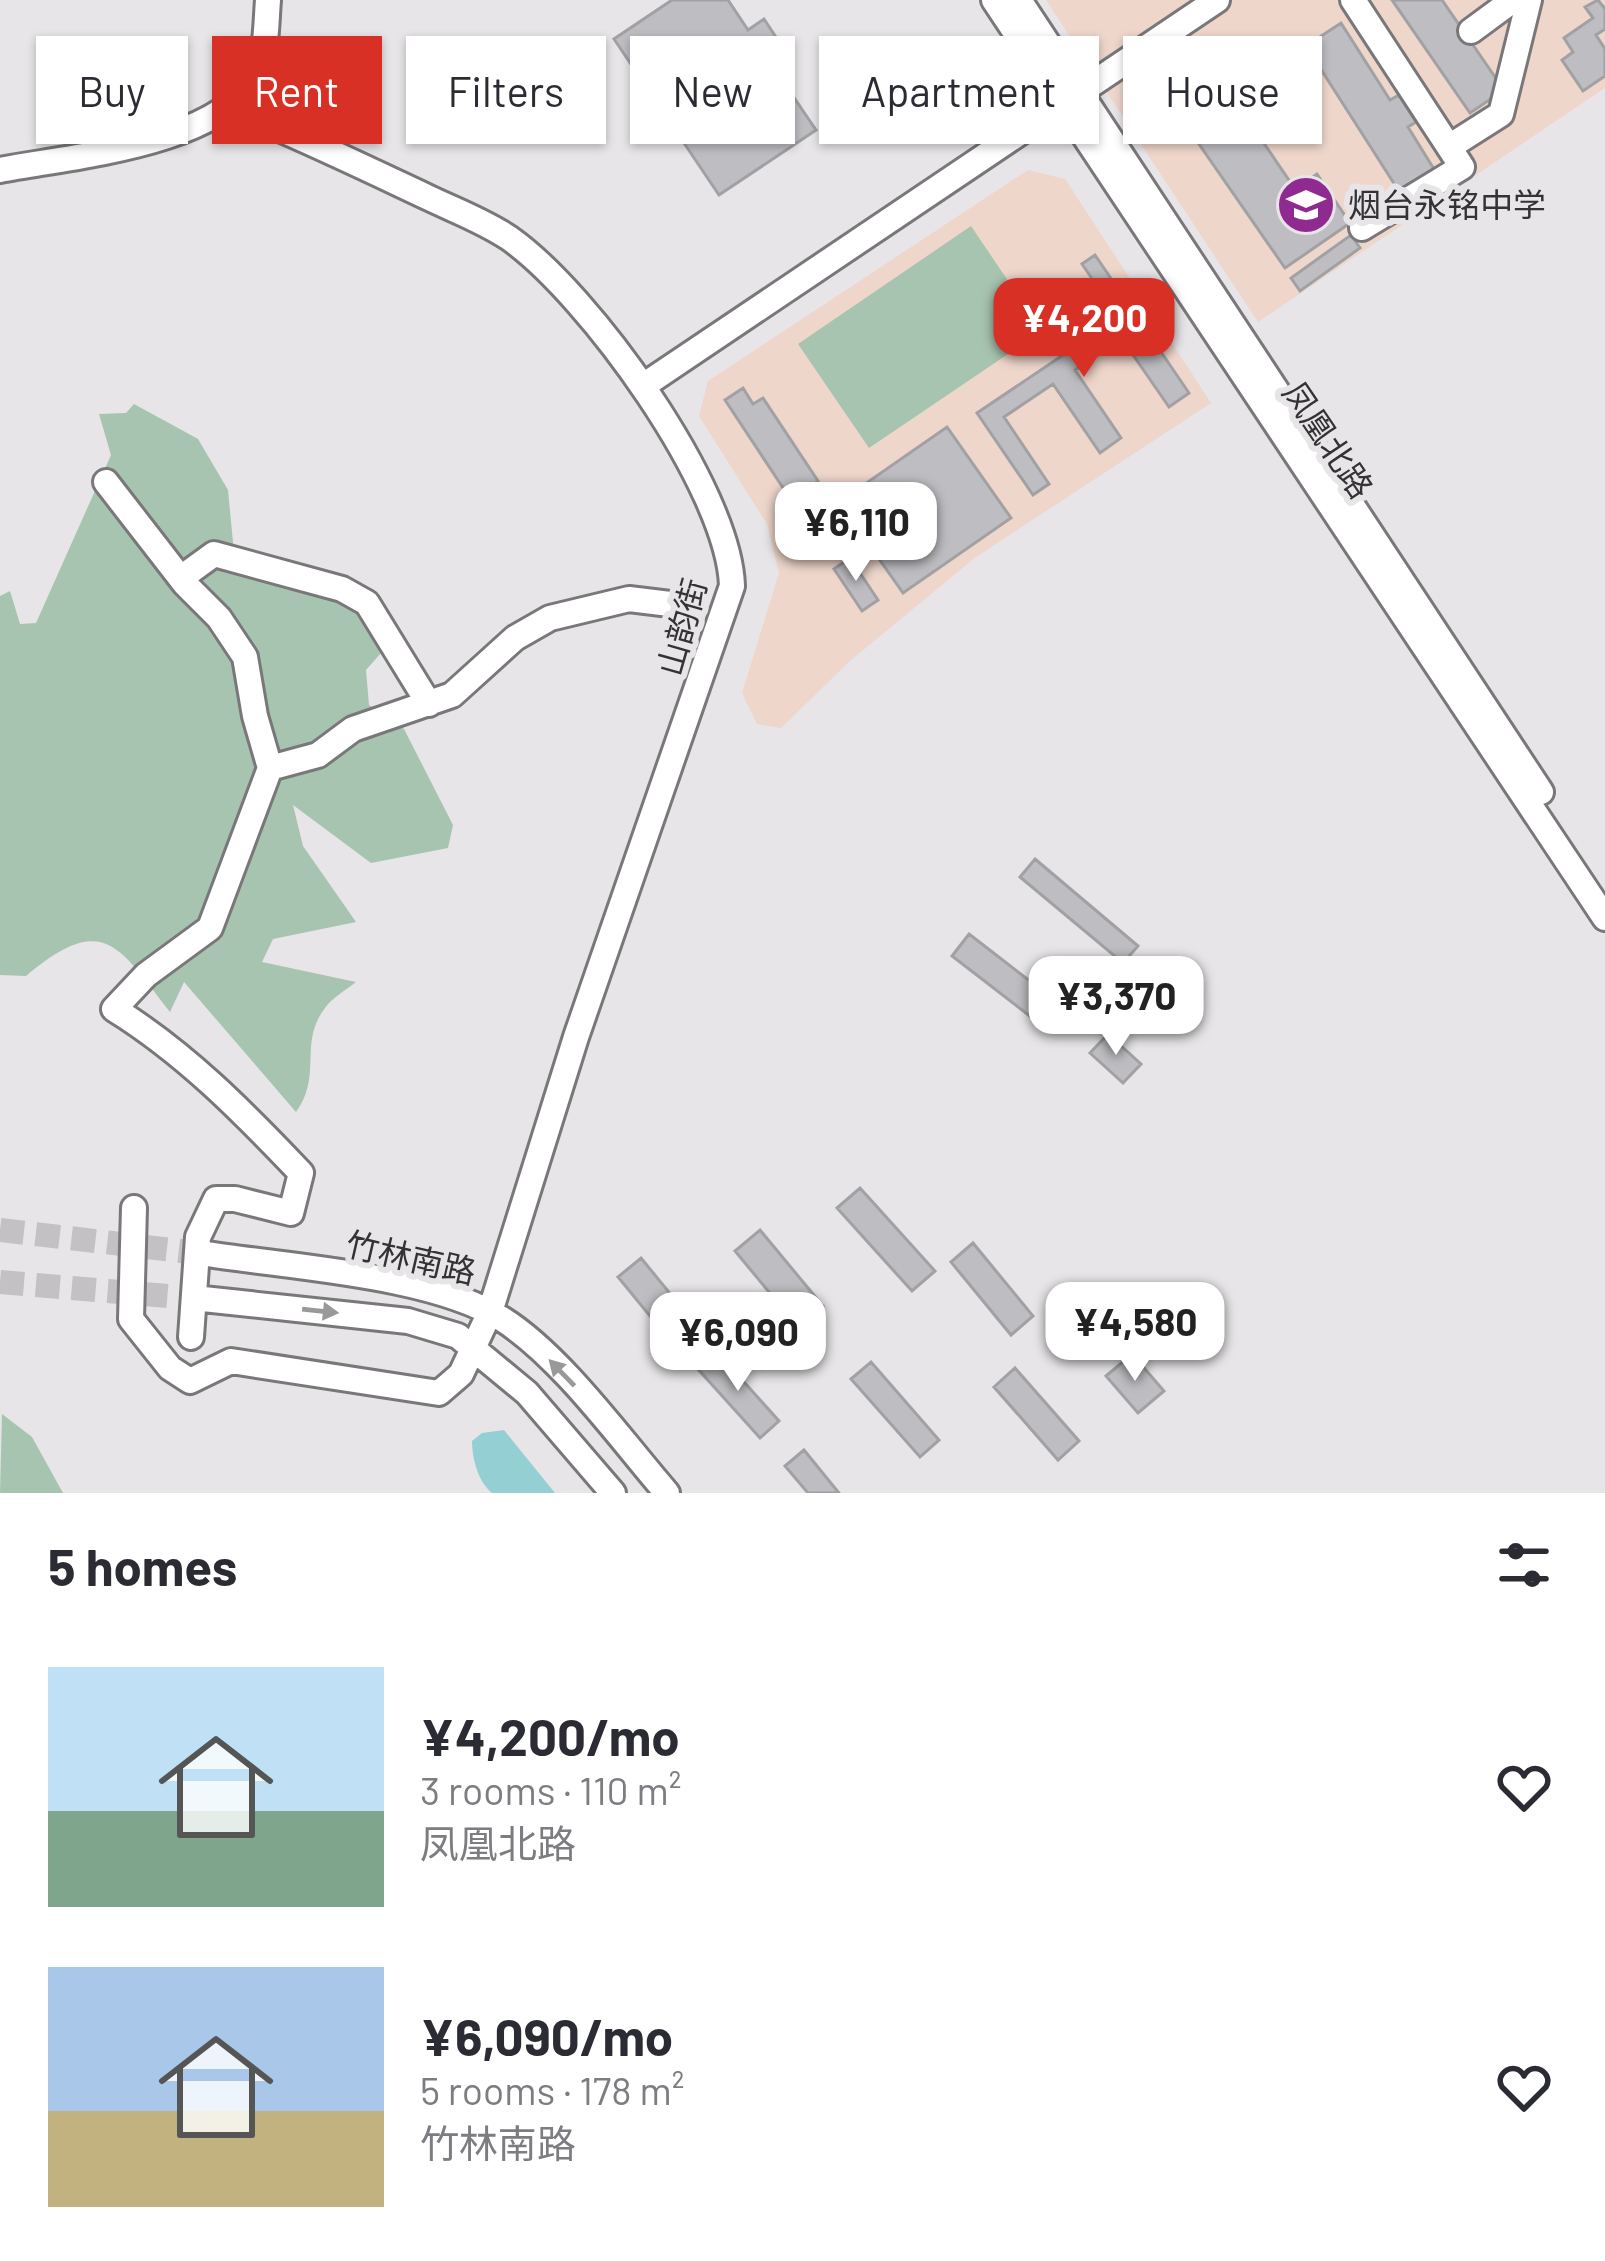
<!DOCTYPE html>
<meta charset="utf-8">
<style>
body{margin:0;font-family:Barlow,"Noto Sans SC",sans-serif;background:#f7f7f7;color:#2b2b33;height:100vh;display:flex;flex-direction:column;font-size:45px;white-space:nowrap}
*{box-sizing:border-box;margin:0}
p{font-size:39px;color:#7c7c81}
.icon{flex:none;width:66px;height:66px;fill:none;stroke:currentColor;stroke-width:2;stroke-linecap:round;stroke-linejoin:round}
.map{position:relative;height:1493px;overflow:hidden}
.drawer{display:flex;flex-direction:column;background:#fff;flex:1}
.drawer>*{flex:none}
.hud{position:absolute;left:36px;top:36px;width:1533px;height:108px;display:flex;gap:24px}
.price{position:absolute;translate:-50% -102px;padding:0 27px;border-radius:24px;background:#fff;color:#222;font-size:39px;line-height:78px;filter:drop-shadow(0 3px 6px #0008)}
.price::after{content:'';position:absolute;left:50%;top:72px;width:36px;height:27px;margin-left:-18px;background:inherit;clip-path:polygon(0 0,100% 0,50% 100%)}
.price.on{background:#d93025;color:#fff}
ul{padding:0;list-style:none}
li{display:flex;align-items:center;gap:36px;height:300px;padding:0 48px}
li span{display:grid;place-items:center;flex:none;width:336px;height:240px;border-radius:0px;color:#555}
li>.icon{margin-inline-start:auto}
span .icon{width:144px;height:144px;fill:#fffc;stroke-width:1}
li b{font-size:51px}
h2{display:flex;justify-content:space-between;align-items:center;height:144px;padding:0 48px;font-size:51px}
.tag{padding:0 42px;border-radius:0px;background:#fff;box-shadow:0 3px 9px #0004;font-size:42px;line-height:108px}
.tag.on{background:#d93025;color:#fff}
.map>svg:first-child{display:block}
.education{fill:#eed6cb}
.green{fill:#a7c4b0}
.water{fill:#94d0d3}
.building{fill:#bebec2;stroke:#a1a1a4;stroke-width:3}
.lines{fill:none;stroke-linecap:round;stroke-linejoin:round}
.minor-tunnel{stroke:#c3c1c3;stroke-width:24;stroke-dasharray:24 12;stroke-linecap:butt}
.minor-casing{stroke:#7a777a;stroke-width:30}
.minor{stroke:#fff;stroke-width:24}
.oneway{fill:#9a999a}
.labels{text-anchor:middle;stroke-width:12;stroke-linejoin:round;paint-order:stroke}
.poi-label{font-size:33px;fill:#343334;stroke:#e7e5e7;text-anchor:start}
.street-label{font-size:33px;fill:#343334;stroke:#e7e5e7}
</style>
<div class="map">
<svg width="1605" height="1493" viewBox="0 0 1605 1493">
<rect width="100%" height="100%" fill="#e7e5e7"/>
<!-- education -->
<path class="education" d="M1046,0h559v88l-347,234z
M1028,170l37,9 146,224 -235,154 -125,103 -70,68 -24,-4 -15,-31 37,-120 -12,-49 -68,-108 9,-35z"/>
<!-- green -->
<path class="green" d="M971,226l71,105 -173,117 -71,-104z
M134,404l64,35 30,51 7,73 128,49 18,41 -15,17 3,35 35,24 49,96 -5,23 -77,15 -78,-58 10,41 53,76 -83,17 -11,23 94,20c-10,8 -24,16 -31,26 -27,35 -2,67 -29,104l-112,-130 -14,30c-51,-65 -66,-102 -144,-36l-26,-1v-379l10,-5 10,33 16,-1 75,-168 -12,-41 27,-1z
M2,1414l30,23 31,56h-63z"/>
<!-- water -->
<path class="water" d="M504,1430l51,63h-63c-14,-11 -20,-35 -20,-52l10,-8z"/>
<!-- building -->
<path class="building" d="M672,0h56l20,30 16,-11 25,38 -15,11 42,62 -97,65 -105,-156z
M1392,0h50l62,90 -34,23z
M1598,0l7,9v20l-9,6 9,14v27l-22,15 -21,-31 11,-8 -9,-14 29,-20 -8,-11z
M1341,23l49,77 9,-5 17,27 -8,5 29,47 -35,22 -96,-150z
M1212,67l83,122 22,-15 33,49 -65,45 -118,-170z
M1351,235l9,13 -60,43 -9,-13z
M1095,255l94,138 -20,14 -47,-68 -47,31 46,68 -21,15 -47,-69 -49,33 45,67 -16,11 -56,-82 135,-91 -23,-35 6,-4 -13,-19z
M743,388l10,16 10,-6 55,83 -8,6 10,16 -19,12 -76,-115z
M947,427l64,91 -108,75 -64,-91z
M850,558l28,42 -16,11 -28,-42z
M1035,859l103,87 -15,17 -103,-86z
M969,934l92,71 -17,22 -92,-71z
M1108,1034l33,30 -18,19 -33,-30z
M860,1188l75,83 -23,20 -75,-83z
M760,1230l63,76 -25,21 -63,-76z
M973,1243l60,73 -22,19 -60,-73z
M641,1258l54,66 -23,19 -54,-66z
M716,1351l63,70 -19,17 -63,-70z
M1132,1354l32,37 -26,22 -32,-37z
M871,1362l68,78 -19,17 -69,-78z
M1015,1368l64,73 -21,19 -64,-73z
M804,1450l35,43h-31l-23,-27z"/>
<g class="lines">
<!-- minor-tunnel -->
<path class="minor-tunnel" d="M0,1230l207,24
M0,1282l203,17"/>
<!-- minor casing -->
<g class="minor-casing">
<path id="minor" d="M994,0l611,918
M1019,0l522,792
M1353,0l109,167 -100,61
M1471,31l42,-31
M1449,147l52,-33 28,-114
M0,170c71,-14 222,-25 256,-96 11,-22 10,-50 12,-74
M643,386l574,-386
M106,482l79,102 34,34 26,39 10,59 15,52
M181,578l33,-24 128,35 25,14 62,101
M134,1208l-3,111 39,49 20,13 41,-20 208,32 22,-19 29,-62 86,-275 156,-451c-3,-98 -143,-292 -223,-348 -25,-17 -55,-28 -82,-41 -53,-25 -105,-50 -159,-73l-35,-22
M207,1254c83,13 226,21 295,65 59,37 119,121 165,174
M203,1299l205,22 50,15 69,57 86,100
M191,1337l7,-100 18,-38h19l56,14 10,-40c-58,-61 -116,-120 -187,-164l32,-34 64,-47 60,-160 48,-13 35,-26 99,-34 63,-57 35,-20 79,-19 41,5"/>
</g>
<!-- minor -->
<use href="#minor" class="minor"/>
</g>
<!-- one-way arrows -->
<defs><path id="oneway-solid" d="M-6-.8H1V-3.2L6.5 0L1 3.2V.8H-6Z" transform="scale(3)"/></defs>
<g class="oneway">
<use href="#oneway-solid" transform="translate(320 1311) rotate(6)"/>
<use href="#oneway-solid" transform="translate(562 1373) rotate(-134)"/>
</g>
<!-- icons -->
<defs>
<g id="school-disc" transform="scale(3)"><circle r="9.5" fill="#8f2a90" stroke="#e7e5e7"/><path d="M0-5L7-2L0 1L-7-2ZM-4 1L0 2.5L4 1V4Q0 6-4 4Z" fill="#fff"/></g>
</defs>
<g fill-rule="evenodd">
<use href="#school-disc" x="1306" y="205"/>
</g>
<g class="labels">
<!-- poi labels -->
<g class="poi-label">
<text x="1348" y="217">烟台永铭中学</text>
</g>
<!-- street labels -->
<g class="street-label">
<text transform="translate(1328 440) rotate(56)" y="12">凤凰北路</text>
<text transform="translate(682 627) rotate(-74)" y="12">山韵街</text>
<text transform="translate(411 1258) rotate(13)" y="12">竹林南路</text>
</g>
</g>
</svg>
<b class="price on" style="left:1084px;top:380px">¥4,200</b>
<b class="price" style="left:856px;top:584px">¥6,110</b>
<b class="price" style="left:1116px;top:1058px">¥3,370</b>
<b class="price" style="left:1135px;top:1384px">¥4,580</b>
<b class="price" style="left:738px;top:1394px">¥6,090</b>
<div class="hud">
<a class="tag">Buy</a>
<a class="tag on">Rent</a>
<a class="tag">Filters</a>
<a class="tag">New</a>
<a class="tag">Apartment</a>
<a class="tag">House</a>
</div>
</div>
<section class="drawer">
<h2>5 homes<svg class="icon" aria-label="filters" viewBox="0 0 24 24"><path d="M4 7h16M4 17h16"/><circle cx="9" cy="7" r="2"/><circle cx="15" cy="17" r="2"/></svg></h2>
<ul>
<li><span style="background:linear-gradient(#bfe0f5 60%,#7fa58c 0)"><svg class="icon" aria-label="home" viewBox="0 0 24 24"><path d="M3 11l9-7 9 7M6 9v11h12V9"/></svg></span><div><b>¥4,200/mo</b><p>3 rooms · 110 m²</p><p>凤凰北路</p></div><svg class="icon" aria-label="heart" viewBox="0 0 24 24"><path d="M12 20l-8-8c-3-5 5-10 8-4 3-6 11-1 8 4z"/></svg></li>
<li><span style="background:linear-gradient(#a9c7e8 60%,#c2b280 0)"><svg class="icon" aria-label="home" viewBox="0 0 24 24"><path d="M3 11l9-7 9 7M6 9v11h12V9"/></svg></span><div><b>¥6,090/mo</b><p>5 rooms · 178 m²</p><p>竹林南路</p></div><svg class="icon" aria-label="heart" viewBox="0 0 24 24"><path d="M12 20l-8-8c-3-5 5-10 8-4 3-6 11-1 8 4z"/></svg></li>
</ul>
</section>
